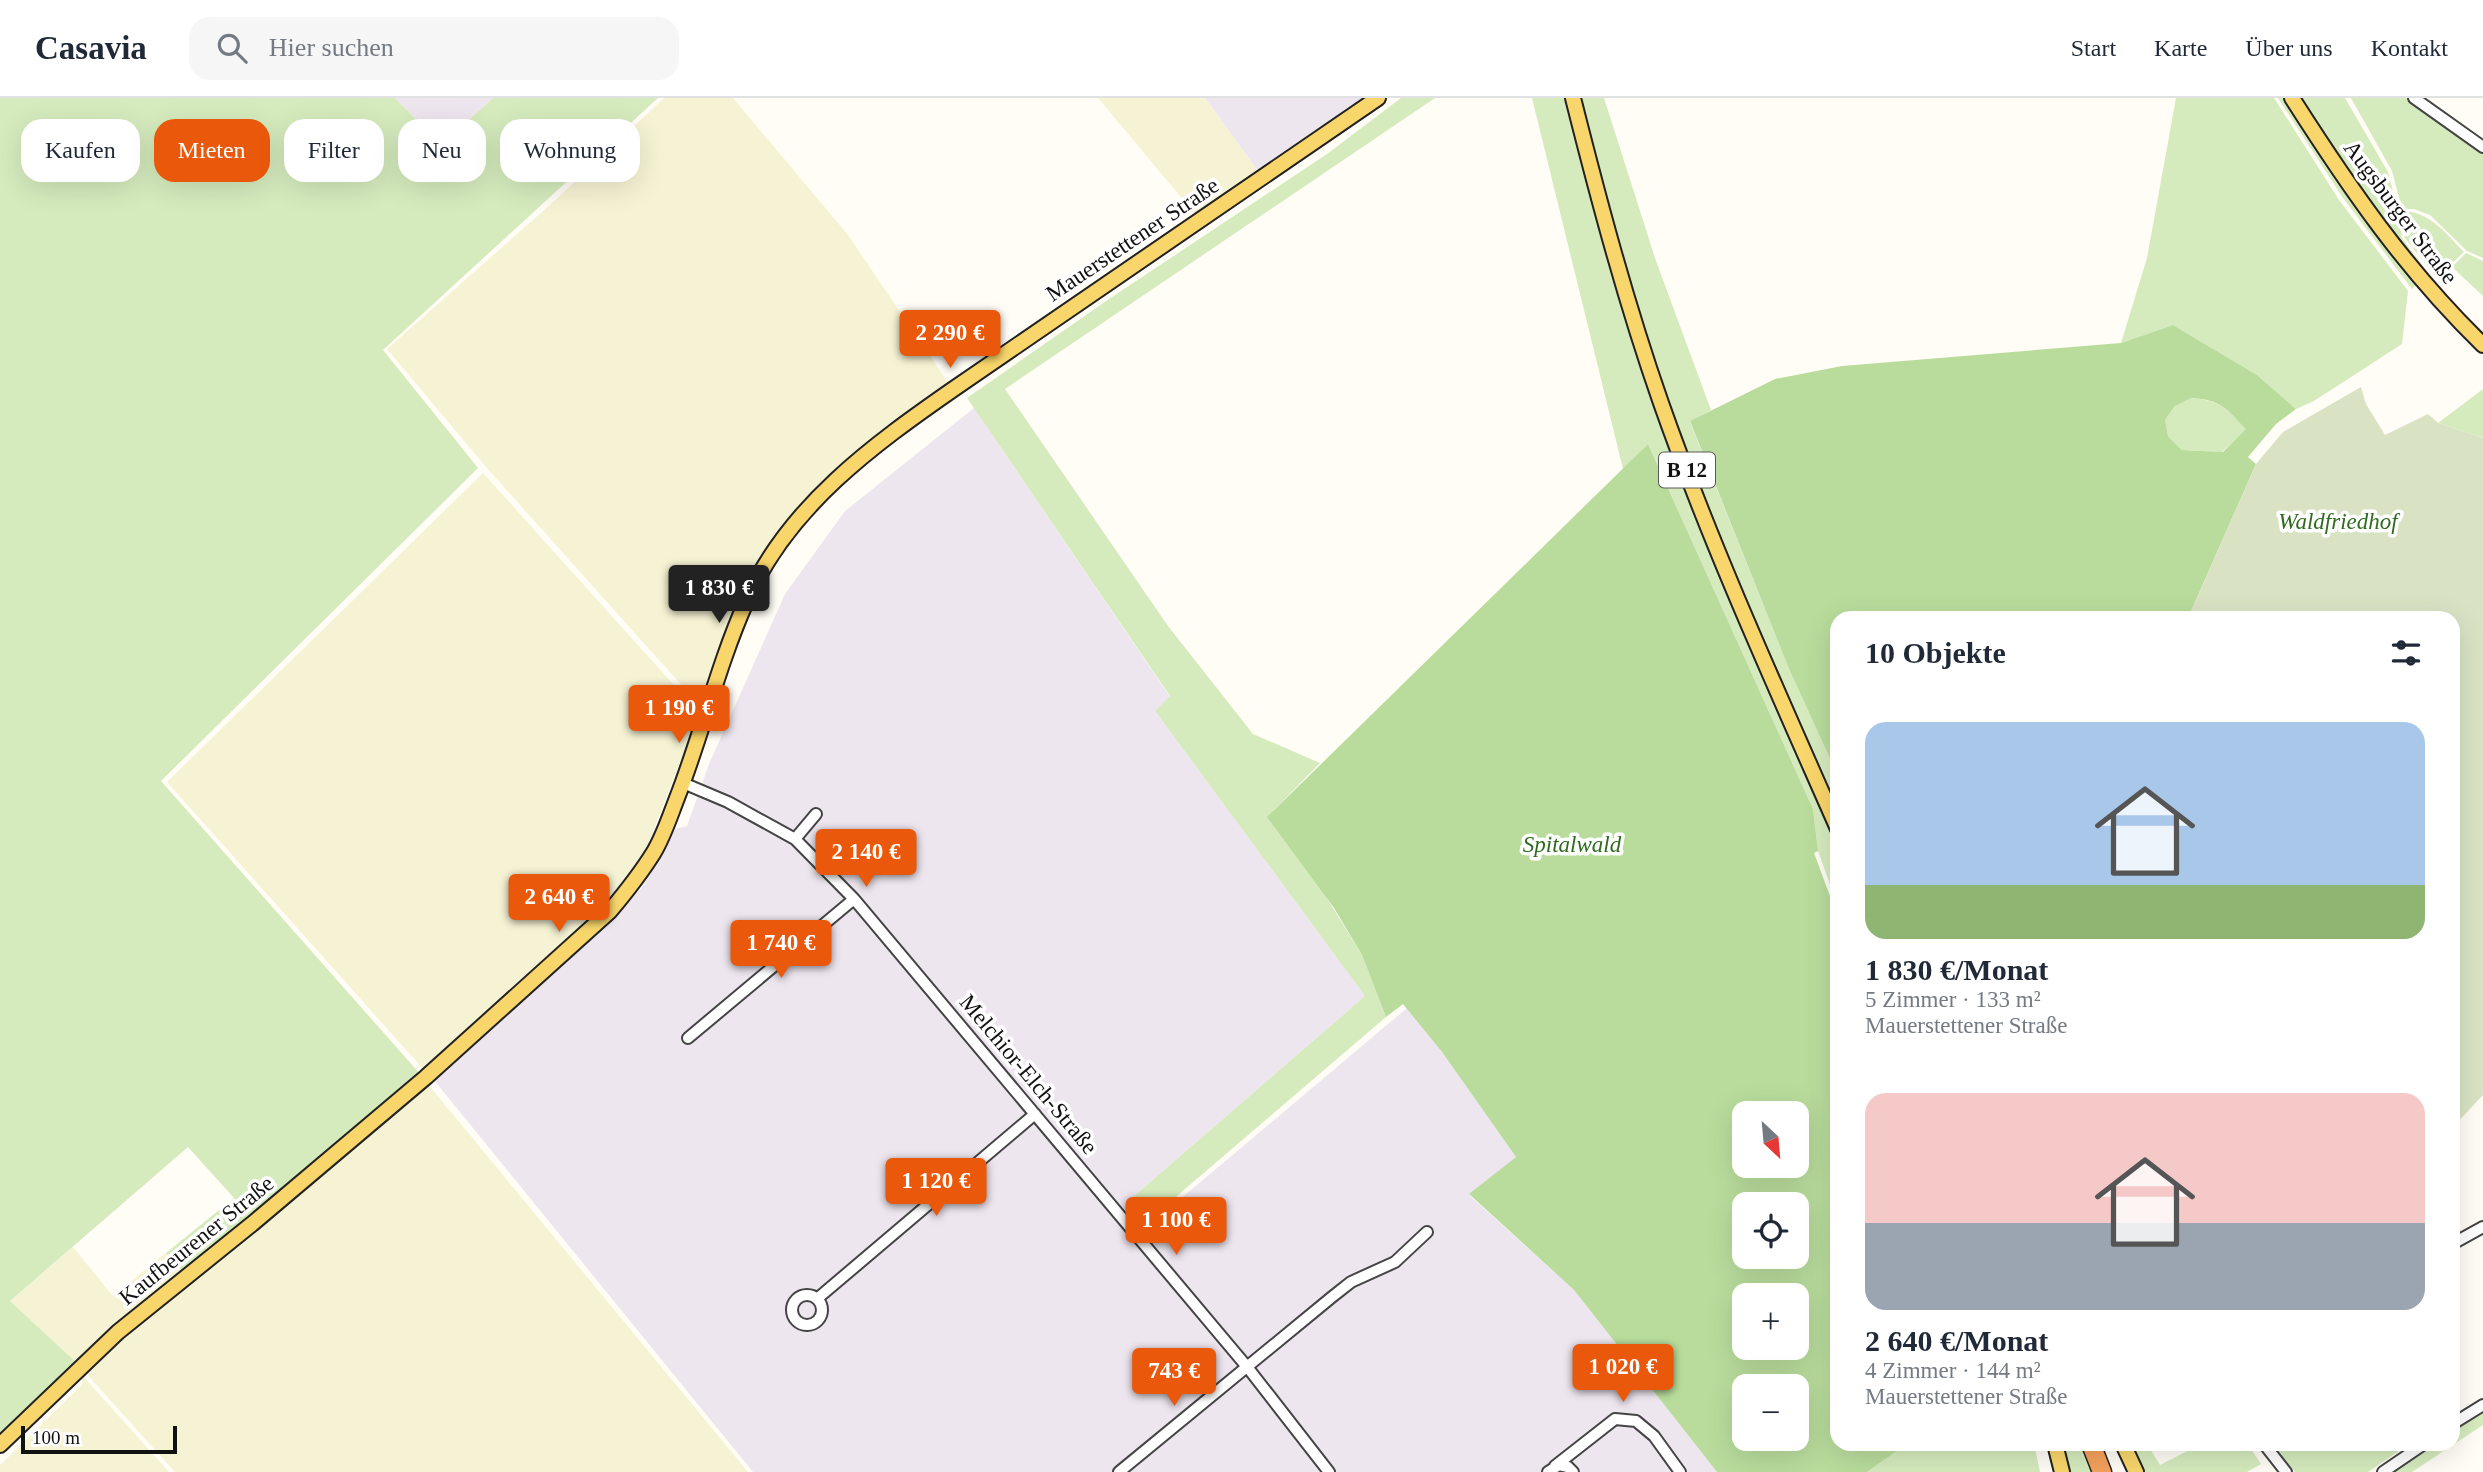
<!DOCTYPE html>
<html lang="de">
<meta charset="utf-8">
<style>
body{margin:0;font-family:"Times New Roman",serif;background:#f6f6f7;color:#1f2937;height:100vh;display:flex;flex-direction:column;font-size:26px;white-space:nowrap}
*{box-sizing:border-box;margin:0}
p{font-size:23px;color:#747a83}
.icon{flex:none;width:38px;height:38px;fill:none;stroke:currentColor;stroke-width:2;stroke-linecap:round;stroke-linejoin:round}
.map{position:relative;flex:1;overflow:hidden}
.drawer{position:absolute;left:1830px;top:513px;width:630px;height:840px;display:flex;flex-direction:column;background:#fff;border-radius:21px;box-shadow:0 7px 28px #0002}
.drawer>*{flex:none}
.banner{position:absolute;left:21px;top:21px;width:665px;height:63px;display:flex;gap:14px}
.needle{width:46px;rotate:154deg}
.controls{position:absolute;left:1732px;top:1003px;display:grid;gap:14px}
.controls a{display:grid;place-items:center;width:77px;height:77px;border-radius:14px;background:#fff;box-shadow:0 7px 28px #0002;font-size:35px}
.scale{position:absolute;left:21px;bottom:18px;width:156px;box-sizing:border-box;padding-left:7px;border:4px solid #111;border-top:0;font-size:19px;line-height:24px;white-space:nowrap;color:#111;-webkit-text-stroke:5px #fff;paint-order:stroke}
.price{position:absolute;translate:-50% -60px;padding:0 16px;border-radius:7px;background:#ea580c;color:#fff;font-size:23px;line-height:46px;filter:drop-shadow(0 2px 4px #0008)}
.price::after{content:'';position:absolute;left:50%;top:42px;width:21px;height:16px;margin-left:-10px;background:inherit;clip-path:polygon(0 0,100% 0,50% 100%)}
.price.active{background:#222;color:#fff}
ul{padding:0;list-style:none}
li{display:grid;align-content:center;gap:14px;height:371px;padding:0 35px}
li span{display:grid;place-items:center;height:217px;border-radius:21px;color:#555}
li>.icon{margin-inline-start:auto}
span .icon{width:126px;height:126px;fill:#fffc;stroke-width:1}
li b{font-size:30px}
h2{display:flex;justify-content:space-between;align-items:center;height:84px;padding:0 35px;font-size:30px}
.tag{padding:0 24px;border-radius:21px;background:#fff;box-shadow:0 7px 28px #0002;font-size:24px;line-height:63px}
.tag.active{background:#ea580c;color:#fff}
header{display:flex;align-items:center;gap:42px;box-sizing:border-box;height:98px;padding:0 35px;background:#fff;border-bottom:2px solid #e0e1e3}
header strong{font-size:33px}
nav{display:flex;gap:38px;margin-inline-start:auto;font-size:24px}
.search{width:490px;height:63px;background:#f6f6f7;display:flex;align-items:center;gap:18px;box-sizing:border-box;padding:0 24px;border-radius:21px;color:#747a83;font-size:26px}
.map>svg:first-child{display:block}
.industrial{fill:#eee6ef}
.farmland{fill:#f6f3d4}
.green{fill:#d5ebbd}
.forest{fill:#b9dc9c;fill-rule:evenodd}
.cemetery{fill:#d9e3c4}
.lines{fill:none;stroke-linecap:round;stroke-linejoin:round}
.minor-casing{stroke:#444;stroke-width:14}
.major-casing{stroke:#222;stroke-width:18}
.highway-casing{stroke:#222;stroke-width:21}
.minor{stroke:#fff;stroke-width:10}
.major{stroke:#f9d66b;stroke-width:14}
.highway{stroke:#f5a25d;stroke-width:18}
.labels{text-anchor:middle;stroke-width:7;stroke-linejoin:round;paint-order:stroke}
.shield{fill:#fff;stroke:#585858;stroke-width:2}
.shield-label{font-size:21px;font-weight:bold;fill:#111}
.street-label{font-size:23px;fill:#111;stroke:#fff}
.park-label{font-size:23px;font-style:italic;fill:#2f6b1f;stroke:#fff}
</style>
<header>
<strong>Casavia</strong>
<div class="search"><svg class="icon" aria-label="search" viewBox="0 0 24 24"><circle cx="10" cy="10" r="6"/><path d="M15 15l6 6"/></svg>Hier suchen</div>
<nav><a>Start</a><a>Karte</a><a>Über uns</a><a>Kontakt</a></nav>
</header>
<div class="map">
<svg width="2483" height="1374" viewBox="0 0 2483 1374">
<rect width="100%" height="100%" fill="#fffdf5"/>
<!-- industrial -->
<path class="industrial" d="M395,0h98l-52,47z
M1205,0h158l-106,72z
M974,310l196,289 -15,14 210,285 -232,201 20,25 254,-214 35,44 74,105 -47,38 105,95 143,182h-964l-320,-393 208,-190 22,-36 12,-24 12,-3 22,-62 76,-170 60,-83z"/>
<!-- farmland -->
<path class="farmland" d="M664,0h69l115,137 101,149 -180,166 -67,158 -216,-241 -99,-118 165,-146z
M1098,0h107l52,72 -62,44z
M483,375l216,240 -52,134 -20,34 -22,28 -180,162 -258,-289z
M427,985l321,389h-573l-90,-100 36,-36z
M73,1149l40,49 53,-43 16,18 -104,93 -68,-63z
M82,1277l87,97h-169v-7l82,-80z"/>
<!-- green -->
<path class="green" d="M0,0h395l46,47 52,-47h165l-275,252 95,118 -317,313 260,294 -172,145 -67,51 -16,-18 68,-55 -46,-51 -178,154 68,63 -78,73z
M1401,0h34l-430,291 163,237 85,108 67,29 -47,48 89,144 24,62 -236,202 -17,-22 232,-201 -210,-285 15,-15 -203,-298 142,-99 218,-145z
M1532,0h35l44,171 19,60 72,196 135,319v60l-19,-53 -5,-42 -165,-365 -25,25z
M1579,0h25l52,163 55,149 -21,12 99,247 48,105v39c-76,-180 -155,-359 -214,-546 -18,-55 -29,-113 -44,-169z
M2176,0h98l65,102 69,91 -6,53 -88,57 -18,8 -39,-34 -84,-50 -52,18 26,-85z
M2278,0h6l63,98 69,89 -4,4 -69,-91z
M2299,0h46l43,74 10,39 4,27 27,37h-6l-67,-89z
M2351,0h55l77,56v104l-16,-7 -37,-36 -16,-6h-12l-10,-38z
M2402,113c28,0 44,23 62,41l-27,26 -33,-41z
M2466,155l17,8v35l-31,-29z
M2483,291v49l-45,-15z
M2190,300c32,2 35,11 57,31l-25,23 -40,-2 -14,-14 -3,-16 10,-14z
M2483,1314v13l-71,47h-19l41,-28h20v-14z
M1907,1346h127l6,28h-173z
M2058,1346h25l11,28h-28z
M2129,1346h18l13,21 41,-21h47l13,20 -14,8h-105z
M2271,1346h138l-41,28h-73z"/>
<!-- forest -->
<path class="forest" d="M2173,227l84,50 39,34 -20,15 -28,33 8,7 -68,154h-350l-1,156 -48,-105 -99,-248 85,-42 67,-13 279,-23zM2191,300c31,2 34,10 55,31l-23,23 -41,-2 -14,-14 -3,-16 10,-14z
M1648,346l165,365 5,42 -4,2 23,62 1,529h69l-40,28h-150l-143,-182 -105,-96 47,-37 -74,-105 -39,-48 -17,13 -24,-62 -28,-47 -67,-91zM1745,1015h52v53h-52zM1745,1106h52v52h-52zM1745,1197h52v53h-52zM1745,1288h52v52h-52z"/>
<!-- cemetery -->
<path class="cemetery" d="M2361,289l5,17 19,31 43,-21 10,9 45,15v657l-29,31v-508h-266l68,-154 27,-32z"/>
<g class="lines">
<!-- minor casing -->
<g class="minor-casing">
<path id="minor" d="M2414,0l69,49
M683,685l45,19 67,37 59,60 394,469 81,104
M795,741l21,-25
M688,940l166,-139
M2454,1145l29,-16
M792 1212a15 15 0 1 1 30 0a15 15 0 1 1-30 0Z
M818,1200l217,-184
M2454,1325l29,-18
M2264,1346l22,28
M1555,1368l60,-47 21,2 18,15 26,36
M1119,1374l213,-175 19,-15 44,-20 32,-30
M1548,1374l11,-7 9,2 5,5
M2383,1374l41,-28"/>
</g>
<!-- major casing -->
<g class="major-casing">
<path id="major" d="M1573,0c26,103 53,205 88,305 51,145 115,285 177,426
M2292,0c58,91 113,171 191,247
M2055,1346l7,28
M2123,1346l13,28
M0,1347l118,-113 134,-108 174,-147 184,-166c16,-19 31,-38 44,-59 10,-17 16,-36 23,-54 25,-64 41,-133 69,-196 41,-95 127,-157 209,-214l423,-290"/>
</g>
<!-- highway casing -->
<g class="highway-casing">
<path id="highway" d="M2091,1346l11,28"/>
</g>
<!-- minor -->
<use href="#minor" class="minor"/>
<!-- major -->
<use href="#major" class="major"/>
<!-- highway -->
<use href="#highway" class="highway"/>
</g>
<g class="labels">
<!-- shield labels -->
<rect class="shield" x="1659" y="354.5" width="56" height="35" rx="5"/>
<g class="shield-label">
<text x="1687" y="379">B 12</text>
</g>
<!-- street labels -->
<g class="street-label">
<text transform="translate(2401 114) rotate(53)" y="8">Augsburger Straße</text>
<text transform="translate(1132 141) rotate(-34)" y="8">Mauerstettener Straße</text>
<text transform="translate(1029 976) rotate(50)" y="8">Melchior-Elch-Straße</text>
<text transform="translate(196 1142) rotate(-39)" y="8">Kaufbeurener Straße</text>
</g>
<!-- park labels -->
<g class="park-label">
<text x="2338" y="431">Waldfriedhof</text>
<text x="1572" y="754">Spitalwald</text>
</g>
</g>
</svg>
<div class="controls">
<a><svg class="needle" viewBox="-14 -14 28 28"><path d="M0-13l5 13h-10z" fill="#e53935"/><path d="M0 13l5-13h-10z" fill="#747a83"/></svg></a>
<a><svg class="icon" aria-label="locate" viewBox="0 0 24 24"><circle cx="12" cy="12" r="6"/><path d="M12 2v4M12 18v4M2 12h4M18 12h4"/></svg></a>
<a>+</a>
<a>−</a>
</div>
<div class="scale">100 m</div>
<b class="price" style="left:950px;top:272px">2 290 €</b>
<b class="price active" style="left:719px;top:527px">1 830 €</b>
<b class="price" style="left:679px;top:647px">1 190 €</b>
<b class="price" style="left:866px;top:791px">2 140 €</b>
<b class="price" style="left:559px;top:836px">2 640 €</b>
<b class="price" style="left:781px;top:882px">1 740 €</b>
<b class="price" style="left:936px;top:1120px">1 120 €</b>
<b class="price" style="left:1176px;top:1159px">1 100 €</b>
<b class="price" style="left:1623px;top:1306px">1 020 €</b>
<b class="price" style="left:1174px;top:1310px">743 €</b>
<div class="banner">
<a class="tag">Kaufen</a>
<a class="tag active">Mieten</a>
<a class="tag">Filter</a>
<a class="tag">Neu</a>
<a class="tag">Wohnung</a>
</div>
<section class="drawer">
<h2>10 Objekte<svg class="icon" aria-label="filters" viewBox="0 0 24 24"><path d="M4 7h16M4 17h16"/><circle cx="9" cy="7" r="2"/><circle cx="15" cy="17" r="2"/></svg></h2>
<ul>
<li><span style="background:linear-gradient(#a9c7e8 75%,#8fb573 0)"><svg class="icon" aria-label="home" viewBox="0 0 24 24"><path d="M3 11l9-7 9 7M6 9v11h12V9"/></svg></span><div><b>1 830 €/Monat</b><p>5 Zimmer · 133 m²</p><p>Mauerstettener Straße</p></div></li>
<li><span style="background:linear-gradient(#f6c9c9 60%,#9aa5b1 0)"><svg class="icon" aria-label="home" viewBox="0 0 24 24"><path d="M3 11l9-7 9 7M6 9v11h12V9"/></svg></span><div><b>2 640 €/Monat</b><p>4 Zimmer · 144 m²</p><p>Mauerstettener Straße</p></div></li>
</ul>
</section>
</div>
